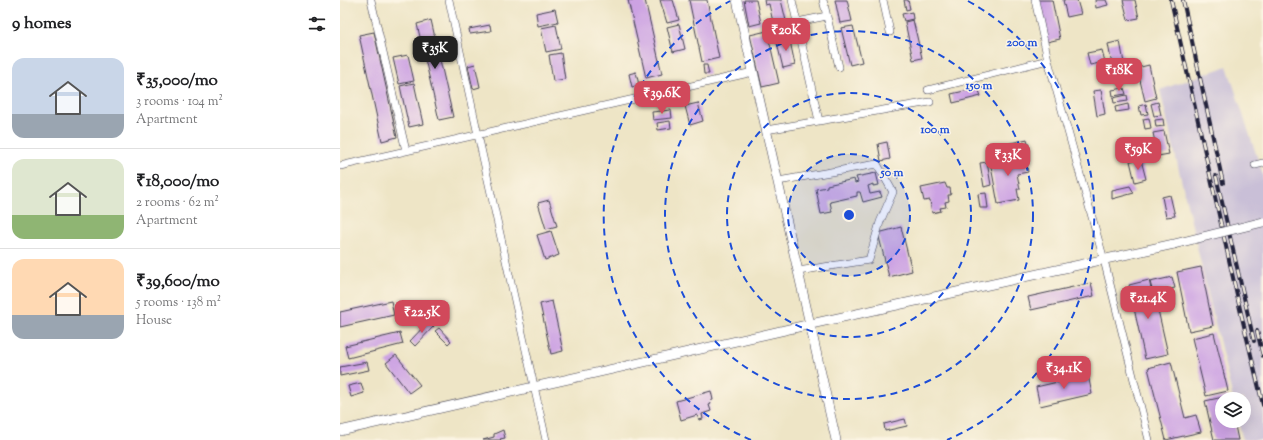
<!DOCTYPE html>
<meta charset="utf-8">
<style>
body{margin:0;font-family:"Sorts Mill Goudy",serif;background:#f6f6f6;color:#202124;height:100vh;display:flex;flex-direction:column;font-size:15px;white-space:nowrap}
*{box-sizing:border-box;margin:0}
p{font-size:13px;color:#757577}
.icon{flex:none;width:22px;height:22px;fill:none;stroke:currentColor;stroke-width:2;stroke-linecap:round;stroke-linejoin:round}
.map{position:relative;flex:1;overflow:hidden}
.details{display:flex;flex-direction:column;background:#fff;width:340px}
.details>*{flex:none}
.buttons{position:absolute;left:875px;top:392px;display:grid;gap:8px}
.buttons a{display:grid;place-items:center;width:36px;height:36px;border-radius:50%;background:#fff;box-shadow:0 4px 16px #0002;font-size:20px}
.price{position:absolute;translate:-50% -34px;padding:0 9px;border-radius:8px;background:#d1495b;color:#fff;font-size:13px;line-height:26px;filter:drop-shadow(0 1px 2px #0008)}
.price::after{content:'';position:absolute;left:50%;top:24px;width:12px;height:9px;margin-left:-6px;background:inherit;clip-path:polygon(0 0,100% 0,50% 100%)}
.price.active{background:#222;color:#fff}
ul{padding:0;list-style:none}
li{display:flex;align-items:center;gap:12px;height:100px;padding:0 12px}
li+li{border-top:1px solid #e0e0e0}
li span{display:grid;place-items:center;flex:none;width:112px;height:80px;border-radius:12px;color:#555}
li>.icon{margin-inline-start:auto}
span .icon{width:48px;height:48px;fill:#fffc;stroke-width:1}
li b{font-size:17px}
h2{display:flex;justify-content:space-between;align-items:center;height:48px;padding:0 12px;font-size:17px}
main{display:flex;flex:1;min-height:0}
.map>svg:first-child{display:block}
.industrial{fill:#c9bfd7}
.building{fill:#cca2e3}
.lines{fill:none;stroke-linecap:round;stroke-linejoin:round}
.minor-casing{stroke:#413f50;stroke-width:8}
.tertiary-casing{stroke:#413f50;stroke-width:10}
.minor{stroke:#fff;stroke-width:7}
.tertiary{stroke:#fff;stroke-width:9}
.rail-casing{stroke:#22223b;stroke-width:4}
.rail{stroke:#fcf5e5;stroke-width:2.5;stroke-dasharray:8;stroke-linecap:butt}
.tertiary-bridge-casing{stroke:#413f50;stroke-width:10;stroke-linecap:butt}
.tertiary-bridge{stroke:#fff;stroke-width:9}
.ring{fill:none;stroke:#1d4ed8;stroke-width:2;stroke-dasharray:7 5}
.centre{fill:#1d4ed8;stroke:#fcf5e5;stroke-width:2}
.ring-label{font-size:12px;text-anchor:middle;font-weight:bold;fill:#1d4ed8;stroke:#fcf5e5;stroke-width:3;stroke-linejoin:round;paint-order:stroke}
</style>
<main>
<section class="details">
<h2>9 homes<svg class="icon" aria-label="filters" viewBox="0 0 24 24"><path d="M4 7h16M4 17h16"/><circle cx="9" cy="7" r="2"/><circle cx="15" cy="17" r="2"/></svg></h2>
<ul>
<li><span style="background:linear-gradient(#c9d6e8 70%,#9aa5b1 0)"><svg class="icon" aria-label="home" viewBox="0 0 24 24"><path d="M3 11l9-7 9 7M6 9v11h12V9"/></svg></span><div><b>₹35,000/mo</b><p>3 rooms · 104 m²</p><p>Apartment</p></div></li>
<li><span style="background:linear-gradient(#dfe7d0 70%,#8fb573 0)"><svg class="icon" aria-label="home" viewBox="0 0 24 24"><path d="M3 11l9-7 9 7M6 9v11h12V9"/></svg></span><div><b>₹18,000/mo</b><p>2 rooms · 62 m²</p><p>Apartment</p></div></li>
<li><span style="background:linear-gradient(#ffd9b3 70%,#9aa5b1 0)"><svg class="icon" aria-label="home" viewBox="0 0 24 24"><path d="M3 11l9-7 9 7M6 9v11h12V9"/></svg></span><div><b>₹39,600/mo</b><p>5 rooms · 138 m²</p><p>House</p></div></li>
</ul>
</section>
<div class="map">
<svg width="923" height="440" viewBox="0 0 923 440">
<rect width="100%" height="100%" fill="#fcf5e5"/>
<filter id="ink" filterUnits="userSpaceOnUse"><feTurbulence type="fractalNoise" baseFrequency=".025" numOctaves="2"/><feDisplacementMap in="SourceGraphic" scale="8" xChannelSelector="R" yChannelSelector="G"/><feConvolveMatrix kernelMatrix="1 2 1 2 8 2 1 2 1" color-interpolation-filters="sRGB"/></filter>
<filter id="wash" filterUnits="userSpaceOnUse"><feTurbulence type="fractalNoise" baseFrequency=".012" numOctaves="4" result="noise"/><feDisplacementMap in="SourceGraphic" scale="16" xChannelSelector="R" yChannelSelector="G"/><feGaussianBlur stdDeviation="0.9" result="paint"/><feColorMatrix in="noise" values="0 0 0 0 0 0 0 0 0 0 0 0 0 0 0 0 0 1.4 0 .05"/><feComposite in="paint" operator="in"/></filter>
<g filter="url(#wash)">
<rect width="100%" height="100%" fill="#eee5c6"/>
<!-- industrial -->
<path class="industrial" d="M887,66l36,109v265h-20l-5,-19h6v-22h-11l-73,-309z"/>
<g id="blocks">
<!-- building -->
<path class="building" d="M288,0h17l17,74 -16,4z
M320,0h13l6,20 -12,3z
M349,0h18l12,58 -17,4z
M404,0h12l5,23 -12,3z
M424,0h17l8,33 -13,3 -7,-32 -4,1z
M495,0h12l5,21 -12,2z
M564,0h4l2,9 -4,1z
M698,0h14l8,39 -13,3z
M723,0h14l4,14 -14,3z
M755,0h11l2,5 -12,3z
M783,0h12l4,18 -11,2z
M215,9l3,13 -20,4 -2,-13z
M572,12l1,7 -9,2 -2,-7z
M91,20l22,97 -14,3 -22,-96z
M573,20l9,38 -9,2 -8,-38z
M339,24l6,25 -12,3 -6,-25z
M150,25l1,6 -21,3 -1,-5z
M216,25l5,24 -15,3 -5,-24z
M513,26l9,36 -12,3 -9,-37z
M427,31l12,52 -17,4 -12,-52z
M34,32l23,105 -15,4 -23,-106z
M449,36l6,29 -12,3 -7,-29z
M780,41l4,22 -12,2 -4,-21z
M762,50l3,12 -15,3 -3,-12z
M221,53l4,26 -12,2 -4,-26z
M68,55l6,26 -15,3 -6,-26z
M135,64l5,23 -7,2 -5,-23z
M363,65h4l2,9h-5z
M809,65l7,33 -11,3 -8,-33z
M783,69l1,6 -5,2 -2,-7z
M296,72l3,13 -7,2 -3,-13z
M74,83l9,41 -14,3 -9,-41z
M638,88l3,8 -28,7 -2,-9z
M784,88l2,6 -13,2 -1,-6z
M761,90l4,24 -8,2 -4,-25z
M787,95l1,6 -14,2 -1,-5z
M818,102l3,13 -7,1 -3,-12z
M358,103l5,18 -13,4 -5,-19z
M788,104l1,6 -13,2 -1,-5z
M806,104l2,10 -7,1 -2,-9z
M331,110l1,8 -19,2 -1,-8z
M809,118l2,10 -6,1 -2,-10z
M823,119l1,7 -8,1 -1,-7z
M330,121l1,7 -13,2 -1,-7z
M824,131l5,23 -11,2 -5,-23z
M687,139l2,9 -19,5 -3,-9z
M547,142l3,17 -9,2 -3,-17z
M665,143l2,9 -12,2 -2,-9z
M685,154l3,18 -11,2 3,15h-3l2,11 -21,4 -8,-43z
M801,160l5,19 -11,3 -5,-21z
M647,162l4,23 -7,2 -4,-24z
M536,173l3,12 -6,1v-2l-5,2 2,8 10,-2 2,5 -19,5 -3,-10h-3v4l-27,6 2,10 -11,2 -5,-25 11,-2v-2l27,-6 1,4 3,-1 -2,-5z
M605,183l2,5h3l1,7h-3l1,6 -4,1 1,5 -6,1 1,3 -9,2 -2,-13 -6,1 -3,-13z
M790,186l4,7 -22,6v-9z
M646,193l2,15h-8l-2,-14z
M830,195l5,21 -9,1 -4,-20z
M209,200l8,26 -11,3 -8,-26z
M561,227l11,44 -23,6 -11,-44z
M211,231l8,24 -14,5 -8,-25z
M861,267l12,59 -24,5 -12,-59z
M832,277l3,11 -22,5 -3,-11z
M809,280l5,21h2l12,53 -23,5 -16,-74z
M751,283l3,13 -63,14 -3,-13z
M51,301l3,14 -54,12v-15z
M212,301l11,50 -12,3 -11,-50z
M89,321l5,5 -19,20 -5,-5z
M99,328l12,13 -3,3 -13,-13z
M60,333l3,11 -55,14 -3,-12z
M874,333l14,58 -22,5 -14,-58z
M56,355l24,30 -11,8 -23,-30z
M27,362l2,8 -29,6v-9z
M831,362l14,56 11,-3 5,17 -35,8 -18,-72z
M748,375l4,19 -52,12 -4,-19z
M21,383l3,10 -13,4 -3,-11z
M371,391l2,9 -3,1 1,3 -2,1 2,6 -9,3 1,5 -4,1 -2,-5 -16,5 -5,-19z
M888,396v3h-6v22h12l4,19h-24l-9,-39z
M565,419l2,7 -22,5 -1,-7z
M163,430l2,8 -5,1 1,1h-18l11,-3v-3z"/>
</g>
</g>
<g filter="url(#ink)">
<use href="#blocks" fill-opacity="0" stroke="#413f50" stroke-width="1"/>
<g class="lines">
<!-- minor casing -->
<g class="minor-casing">
<path id="minor" d="M31,0l35,151
M109,0l29,135 68,305
M452,0l27,121
M483,0l16,67
M543,0l7,32
M695,0l13,60 56,200 45,180
M457,22l30,-6
M588,90l120,-30
M426,130l164,-28
M915,165l8,-2
M0,166l413,-94
M438,181l99,-17 16,28 -13,30 -11,38 -71,11"/>
</g>
<!-- tertiary casing -->
<g class="tertiary-casing">
<path id="tertiary" d="M397,0l99,440
M0,431l471,-107 363,-80"/>
</g>
<!-- minor -->
<use href="#minor" class="minor"/>
<!-- tertiary -->
<use href="#tertiary" class="tertiary"/>
<!-- rail casing -->
<g class="rail-casing">
<path id="rail" d="M831,0l69,309 23,96
M843,0l40,183
M876,176l38,165
M917,331l6,25"/>
</g>
<!-- rail -->
<use href="#rail" class="rail"/>
<!-- tertiary-bridge casing -->
<g class="tertiary-bridge-casing">
<path id="tertiary-bridge" d="M834,244l89,-22"/>
</g>
<!-- tertiary-bridge -->
<use href="#tertiary-bridge" class="tertiary-bridge"/>
</g>
</g>
<!-- distance rings -->
<circle cx="509" cy="215" r="61" fill="#1d4ed8" fill-opacity=".12"/>
<g class="ring">
<circle cx="509" cy="215" r="61"/>
<circle cx="509" cy="215" r="122"/>
<circle cx="509" cy="215" r="184"/>
<path d="M411 440A245 245 0 0 1 390 1M628 1A245 245 0 0 1 607 440"/>
</g>
<circle cx="509" cy="215" r="6" class="centre"/>
<g class="ring-label">
<text x="682" y="46">200 m</text>
<text x="639" y="89">150 m</text>
<text x="595" y="133">100 m</text>
<text x="552" y="176">50 m</text>
</g>
</svg>
<div class="buttons">
<a><svg class="icon" aria-label="layers" viewBox="0 0 24 24"><path d="M12 4l9 5-9 5-9-5zM3 14l9 5 9-5"/></svg></a>
</div>
<b class="price" style="left:446px;top:52px">₹20K</b>
<b class="price active" style="left:95px;top:70px">₹35K</b>
<b class="price" style="left:779px;top:92px">₹18K</b>
<b class="price" style="left:322px;top:115px">₹39.6K</b>
<b class="price" style="left:798px;top:171px">₹59K</b>
<b class="price" style="left:668px;top:177px">₹33K</b>
<b class="price" style="left:808px;top:320px">₹21.4K</b>
<b class="price" style="left:82px;top:334px">₹22.5K</b>
<b class="price" style="left:724px;top:390px">₹34.1K</b>
</div>
</main>
